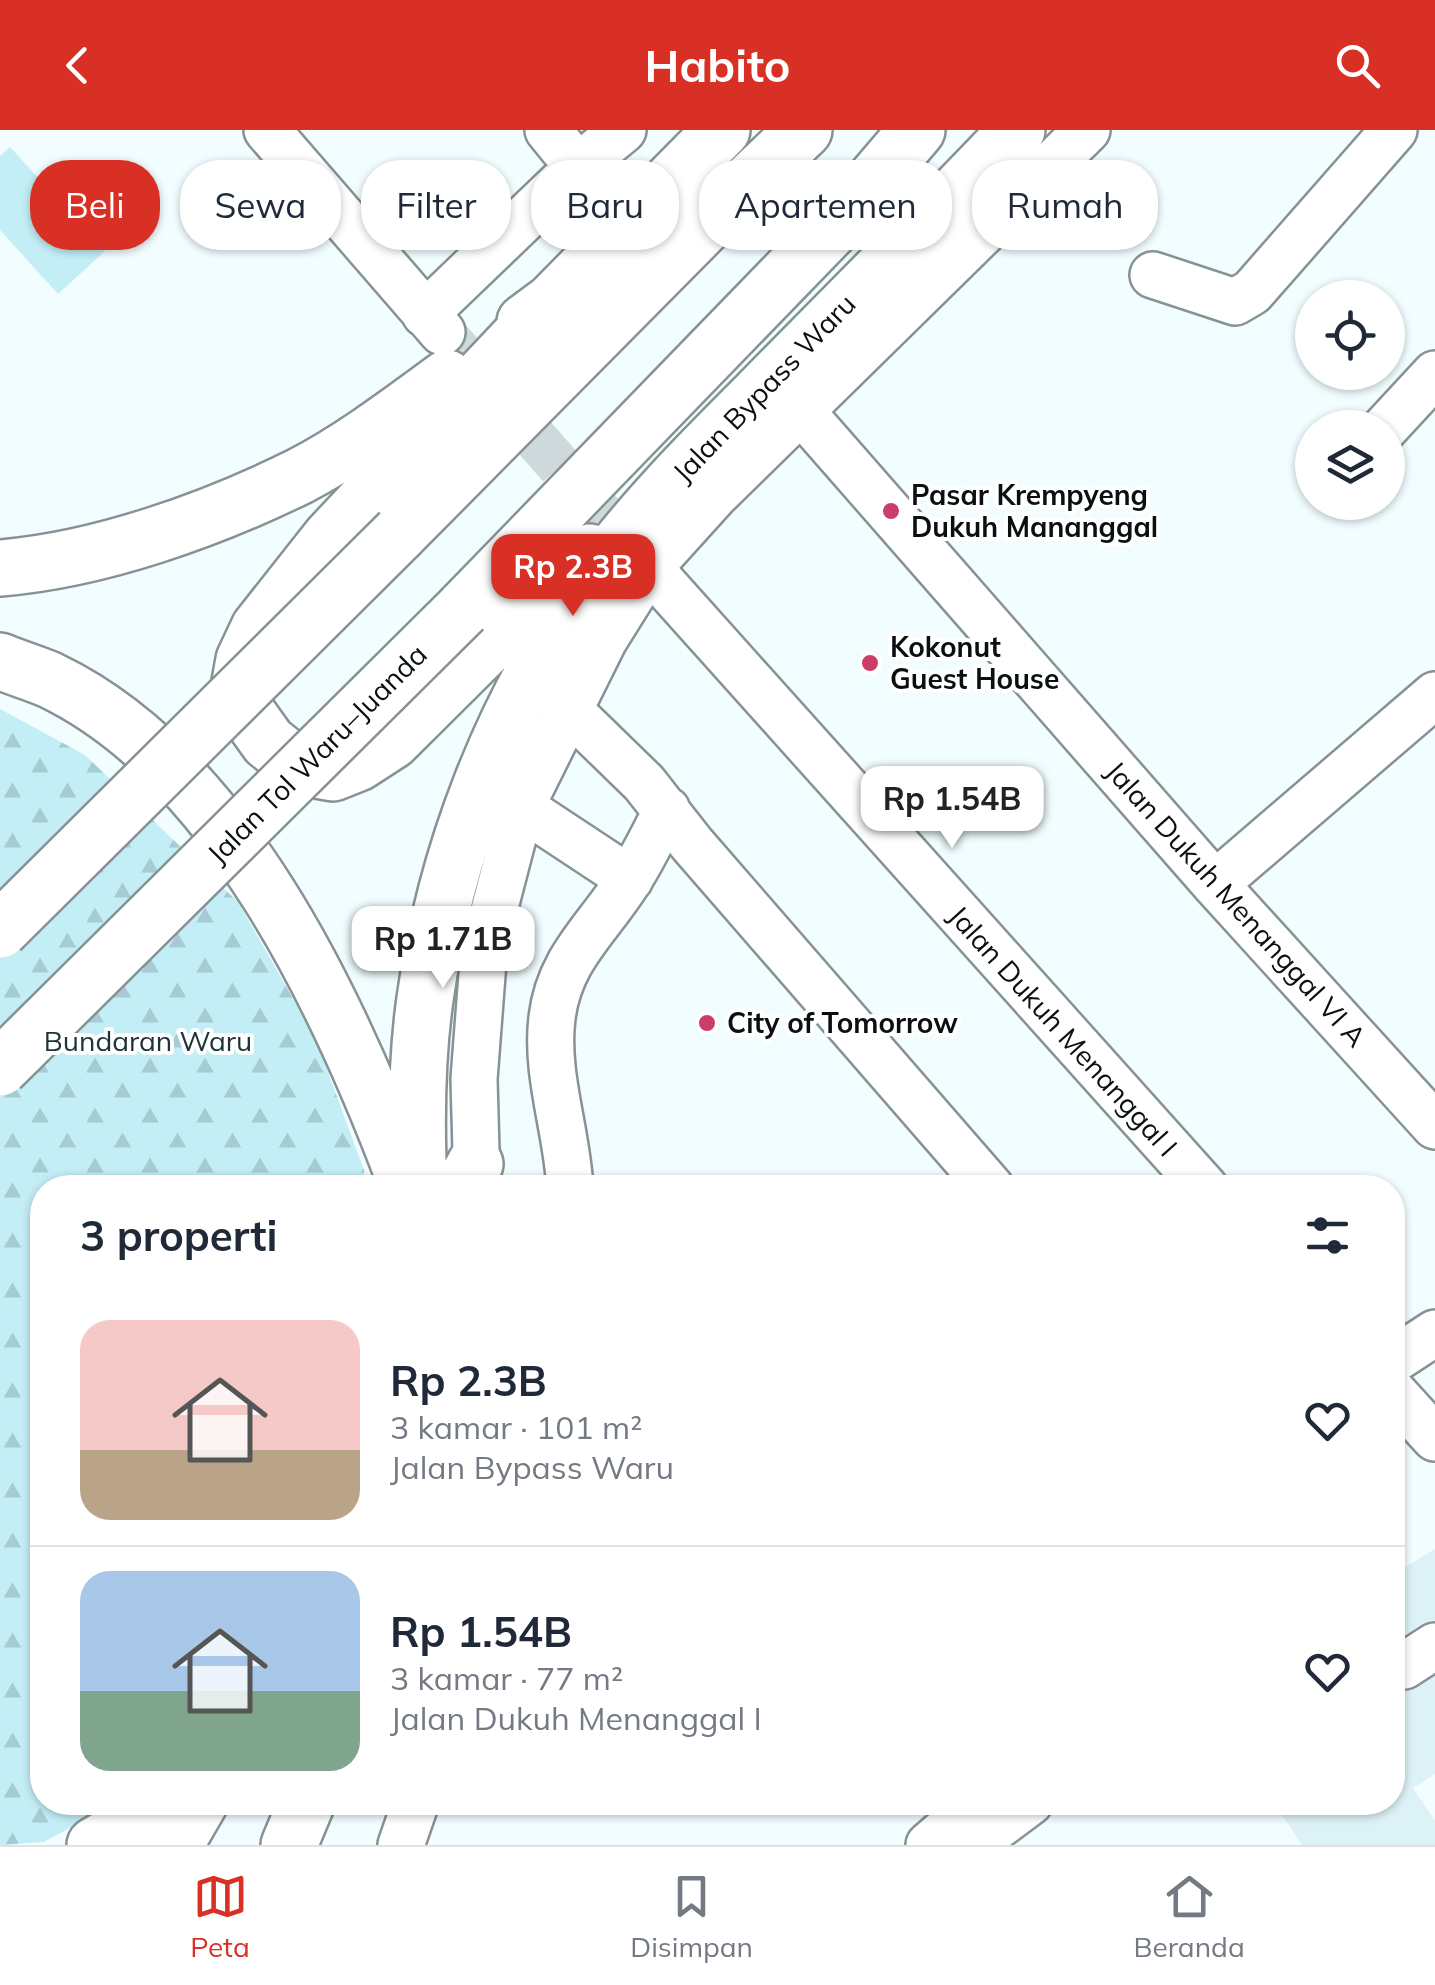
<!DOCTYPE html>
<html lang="id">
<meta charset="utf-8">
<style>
body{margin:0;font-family:Mulish,sans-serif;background:#f2f2f3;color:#1f2937;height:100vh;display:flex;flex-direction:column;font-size:38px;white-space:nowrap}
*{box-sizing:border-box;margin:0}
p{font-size:32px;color:#747a83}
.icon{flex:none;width:55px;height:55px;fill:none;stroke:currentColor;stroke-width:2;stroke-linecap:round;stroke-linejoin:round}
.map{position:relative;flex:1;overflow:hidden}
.drawer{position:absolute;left:30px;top:1045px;width:1375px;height:640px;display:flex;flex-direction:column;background:#fff;border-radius:40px;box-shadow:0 2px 8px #0004}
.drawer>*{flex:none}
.hud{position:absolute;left:30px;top:30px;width:1375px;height:90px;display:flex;gap:20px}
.fabs{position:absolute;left:1295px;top:150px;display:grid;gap:20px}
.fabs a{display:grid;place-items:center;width:110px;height:110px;border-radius:50%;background:#fff;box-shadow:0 2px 8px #0004;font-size:50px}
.price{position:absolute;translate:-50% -85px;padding:0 22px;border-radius:20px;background:#fff;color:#222;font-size:32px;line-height:65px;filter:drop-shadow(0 2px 5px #0008)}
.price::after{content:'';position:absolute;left:50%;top:60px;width:30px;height:22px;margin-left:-15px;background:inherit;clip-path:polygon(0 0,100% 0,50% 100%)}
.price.current{background:#d93025;color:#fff}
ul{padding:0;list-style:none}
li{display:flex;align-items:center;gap:30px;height:250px;padding:0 50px}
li+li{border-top:2px solid #e0e1e3}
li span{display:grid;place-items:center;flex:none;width:280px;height:200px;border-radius:30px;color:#555}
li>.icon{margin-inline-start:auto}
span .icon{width:120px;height:120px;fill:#fffc;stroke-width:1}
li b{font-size:42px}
h2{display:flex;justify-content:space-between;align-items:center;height:120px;padding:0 50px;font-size:42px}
.chip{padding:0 35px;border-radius:40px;background:#fff;box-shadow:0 2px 8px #0004;font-size:35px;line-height:90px}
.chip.current{background:#d93025;color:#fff}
header{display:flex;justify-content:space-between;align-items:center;height:130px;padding:0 50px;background:#d93025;color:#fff;font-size:45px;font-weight:700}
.dock{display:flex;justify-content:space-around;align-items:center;height:140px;border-top:2px solid #e0e1e3;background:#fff;font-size:28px;color:#747a83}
.dock a{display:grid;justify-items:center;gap:5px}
.dock .current{color:#d93025}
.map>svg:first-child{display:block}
.built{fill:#ddf2f7}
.green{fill:#c3eef6}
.forest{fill:url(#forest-firs)}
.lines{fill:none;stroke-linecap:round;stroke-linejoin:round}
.minor-tunnel{stroke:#cfd9db;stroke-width:45;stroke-dasharray:45 22;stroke-linecap:butt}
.minor-casing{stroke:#869294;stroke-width:50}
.highway-casing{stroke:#869294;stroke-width:60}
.minor{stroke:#fff;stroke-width:45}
.highway{stroke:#fff;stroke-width:55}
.highway-bridge-casing{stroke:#869294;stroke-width:60;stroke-linecap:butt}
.highway-bridge{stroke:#fff;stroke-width:55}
.poi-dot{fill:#cc3e6a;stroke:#fff;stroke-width:4}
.labels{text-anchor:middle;stroke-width:8;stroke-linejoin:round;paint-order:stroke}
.street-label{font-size:28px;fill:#0a0f10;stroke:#fff}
.poi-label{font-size:28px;font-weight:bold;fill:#0a0f10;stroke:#fff;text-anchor:start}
.park-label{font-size:28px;fill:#1c3438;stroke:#fff}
</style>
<header><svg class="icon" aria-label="back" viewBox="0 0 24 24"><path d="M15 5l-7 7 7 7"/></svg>Habito<svg class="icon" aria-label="search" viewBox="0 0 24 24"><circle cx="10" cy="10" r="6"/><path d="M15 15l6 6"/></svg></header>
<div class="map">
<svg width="1435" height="1715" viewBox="0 0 1435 1715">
<defs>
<pattern id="forest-firs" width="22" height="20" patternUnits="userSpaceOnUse" patternTransform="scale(2.5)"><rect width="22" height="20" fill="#c3eef6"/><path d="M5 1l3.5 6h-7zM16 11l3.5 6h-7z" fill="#a6cbd2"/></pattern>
</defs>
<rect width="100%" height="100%" fill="#f2fdff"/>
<!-- built -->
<path class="built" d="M1435,1419v225l-22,14 22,33v24h-133l-28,-42 118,-1 1,-227z"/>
<!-- green -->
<path class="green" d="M10,17l95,104 -47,43 -58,-64v-74z"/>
<!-- forest -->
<path class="forest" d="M0,579l85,46 153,147 77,135 49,133 1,17 -323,1v614l73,1 -71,39 -44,3z"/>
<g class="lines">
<!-- minor-tunnel -->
<path class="minor-tunnel" d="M442,202l200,228"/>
<!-- minor casing -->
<g class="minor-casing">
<path id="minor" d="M267,0l175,202
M548,0l30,37
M1153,145l82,27 17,-10 142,-162
M425,184l153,-147 45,-37
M801,281l414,473 220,242
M1385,298l50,-54
M642,430l563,628
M569,580l75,73 48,61 299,344
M521,677l109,72
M1215,754l220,-189
M477,1058l-3,-109 10,-130 37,-142 83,-167 45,-72 66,-73 372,-365
M570,1058c-3,-57 -25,-114 -18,-170 7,-61 48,-91 78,-140 14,-22 25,-46 37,-68
M1392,1231l43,-28
M1392,1261l43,47
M1404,1536l31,-20
M401,1715l15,-43
M929,1715l50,-43
M972,1715l58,-43"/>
</g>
<!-- highway casing -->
<g class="highway-casing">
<path id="highway" d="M552,172l-222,236 -71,90 -15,32 -4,22 3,25 25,35 31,25 34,6 25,-10 34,-22 155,-154 43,-35
M525,192l27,-20 170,-172
M400,403l322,-325 82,-78
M0,438c99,-8 211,-48 300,-92 52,-27 99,-63 147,-98
M463,479l379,-391 75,-88
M0,531c16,7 34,12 50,19 178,85 288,322 354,497
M419,1058c-3,-64 -3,-126 6,-189 20,-145 77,-293 162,-412 50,-71 110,-131 171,-192 86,-88 174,-175 259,-265
M462,1058l13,-24
M95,1715l47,-27 20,-16
M175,1715l25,-43
M289,1715l18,-43"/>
</g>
<!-- minor -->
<use href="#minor" class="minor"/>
<!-- highway -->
<use href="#highway" class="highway"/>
<!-- highway-bridge casing -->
<g class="highway-bridge-casing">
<path id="highway-bridge" d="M0,800l400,-397
M0,938l463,-459"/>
</g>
<!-- highway-bridge -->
<use href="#highway-bridge" class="highway-bridge"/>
</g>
<!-- markers -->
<g class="poi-dot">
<circle cx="891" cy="381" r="10"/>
<circle cx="870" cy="533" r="10"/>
<circle cx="707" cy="893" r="10"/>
</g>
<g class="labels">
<!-- street labels -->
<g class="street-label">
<text transform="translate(764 258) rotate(-46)" y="10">Jalan Bypass Waru</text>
<text transform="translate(317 624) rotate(-45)" y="10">Jalan Tol Waru–Juanda</text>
<text transform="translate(1236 774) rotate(48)" y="10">Jalan Dukuh Menanggal VI A</text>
<text transform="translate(1063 901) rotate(48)" y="10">Jalan Dukuh Menanggal I</text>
</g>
<!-- poi labels -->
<g class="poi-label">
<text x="911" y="375">Pasar Krempyeng<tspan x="911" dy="32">Dukuh Mananggal</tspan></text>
<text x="890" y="527">Kokonut<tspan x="890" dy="32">Guest House</tspan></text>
<text x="727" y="903">City of Tomorrow</text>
</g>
<!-- park labels -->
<g class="park-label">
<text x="148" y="921">Bundaran Waru</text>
</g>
</g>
</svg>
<div class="fabs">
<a><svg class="icon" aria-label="locate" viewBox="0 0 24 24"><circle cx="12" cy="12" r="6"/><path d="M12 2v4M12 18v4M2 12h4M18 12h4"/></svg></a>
<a><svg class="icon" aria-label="layers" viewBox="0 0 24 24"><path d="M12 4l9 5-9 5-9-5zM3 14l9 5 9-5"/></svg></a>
</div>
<b class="price current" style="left:573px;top:489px">Rp 2.3B</b>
<b class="price" style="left:952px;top:721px">Rp 1.54B</b>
<b class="price" style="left:443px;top:861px">Rp 1.71B</b>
<div class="hud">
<a class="chip current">Beli</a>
<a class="chip">Sewa</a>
<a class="chip">Filter</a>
<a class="chip">Baru</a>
<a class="chip">Apartemen</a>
<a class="chip">Rumah</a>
</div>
<section class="drawer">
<h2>3 properti<svg class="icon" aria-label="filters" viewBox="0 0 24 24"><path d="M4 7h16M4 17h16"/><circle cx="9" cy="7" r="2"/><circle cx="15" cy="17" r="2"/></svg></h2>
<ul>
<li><span style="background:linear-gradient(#f6c9c9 65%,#b9a48a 0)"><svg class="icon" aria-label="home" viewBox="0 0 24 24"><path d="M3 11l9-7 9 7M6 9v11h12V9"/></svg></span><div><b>Rp 2.3B</b><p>3 kamar · 101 m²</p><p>Jalan Bypass Waru</p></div><svg class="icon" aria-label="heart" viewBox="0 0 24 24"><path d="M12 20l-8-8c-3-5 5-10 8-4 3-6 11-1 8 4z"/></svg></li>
<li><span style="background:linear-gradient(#a9c7e8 60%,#7fa58c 0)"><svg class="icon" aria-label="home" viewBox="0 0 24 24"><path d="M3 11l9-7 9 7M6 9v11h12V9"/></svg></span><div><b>Rp 1.54B</b><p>3 kamar · 77 m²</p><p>Jalan Dukuh Menanggal I</p></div><svg class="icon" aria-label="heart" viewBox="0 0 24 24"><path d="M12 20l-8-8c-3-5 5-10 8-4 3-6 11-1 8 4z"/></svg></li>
</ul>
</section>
</div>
<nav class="dock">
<a class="current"><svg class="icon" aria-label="map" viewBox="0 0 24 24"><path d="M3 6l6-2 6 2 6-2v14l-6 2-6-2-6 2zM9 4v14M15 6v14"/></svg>Peta</a>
<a><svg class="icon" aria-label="saved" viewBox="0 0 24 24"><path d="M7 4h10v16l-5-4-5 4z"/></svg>Disimpan</a>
<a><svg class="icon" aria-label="home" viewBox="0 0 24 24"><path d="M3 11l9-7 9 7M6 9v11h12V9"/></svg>Beranda</a>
</nav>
